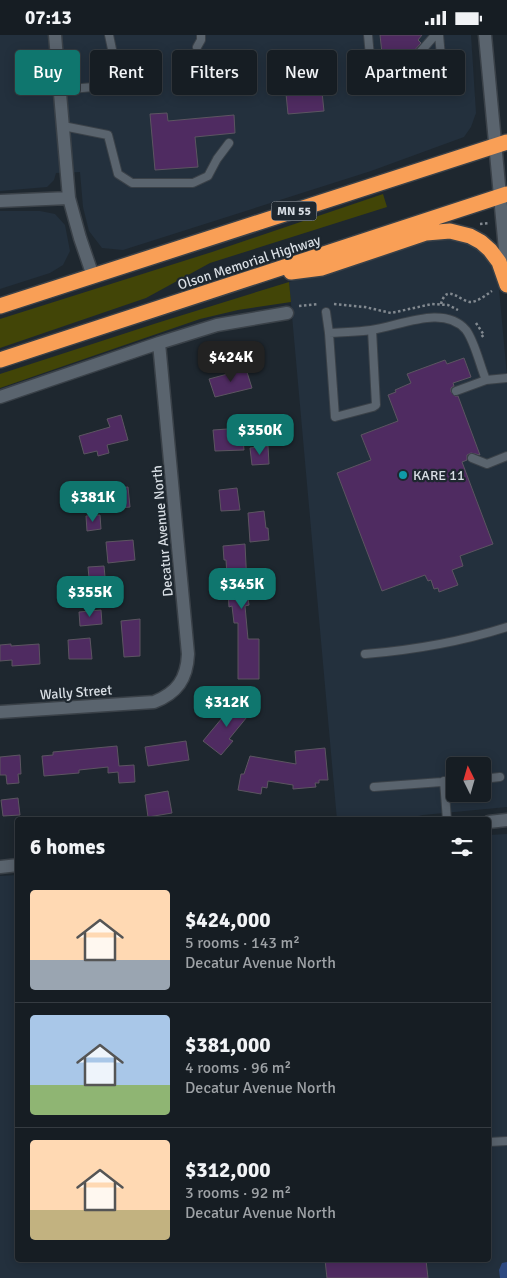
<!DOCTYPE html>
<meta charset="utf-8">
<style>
body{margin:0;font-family:Signika,sans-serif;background:#232a30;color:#f1f3f6;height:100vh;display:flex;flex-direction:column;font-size:19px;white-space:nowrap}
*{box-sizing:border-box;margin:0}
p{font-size:16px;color:#9ea2a6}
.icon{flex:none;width:28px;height:28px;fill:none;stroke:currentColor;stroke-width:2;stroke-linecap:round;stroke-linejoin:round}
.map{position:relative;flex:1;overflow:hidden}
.panel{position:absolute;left:15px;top:782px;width:476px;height:445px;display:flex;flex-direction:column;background:#161d23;border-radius:5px;box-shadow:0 2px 12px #0003,0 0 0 1px #353b41}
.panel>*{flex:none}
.top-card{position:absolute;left:15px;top:15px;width:478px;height:45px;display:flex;gap:10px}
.needle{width:32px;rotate:355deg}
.tools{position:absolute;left:446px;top:722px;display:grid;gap:10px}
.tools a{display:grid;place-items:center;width:45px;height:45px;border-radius:5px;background:#161d23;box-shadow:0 2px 12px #0003,0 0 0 1px #353b41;font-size:25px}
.price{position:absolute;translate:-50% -42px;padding:0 11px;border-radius:10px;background:#0f766e;color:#fff;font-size:16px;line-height:32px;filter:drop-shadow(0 1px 2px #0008)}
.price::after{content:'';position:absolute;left:50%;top:30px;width:15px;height:11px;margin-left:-8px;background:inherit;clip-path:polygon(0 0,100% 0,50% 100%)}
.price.selected{background:#222;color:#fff}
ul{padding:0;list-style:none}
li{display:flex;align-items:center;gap:15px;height:125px;padding:0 15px}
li+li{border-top:1px solid #353b41}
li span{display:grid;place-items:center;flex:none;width:140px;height:100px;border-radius:5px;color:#555}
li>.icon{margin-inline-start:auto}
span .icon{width:60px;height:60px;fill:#fffc;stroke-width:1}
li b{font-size:21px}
h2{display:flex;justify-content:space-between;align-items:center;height:60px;padding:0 15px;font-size:21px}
.tag{padding:0 18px;border-radius:5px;background:#161d23;box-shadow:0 2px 12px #0003,0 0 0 1px #353b41;font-size:18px;line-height:45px}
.tag.selected{background:#0f766e;color:#fff}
.status{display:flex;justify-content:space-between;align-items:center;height:35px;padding:0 25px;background:#161d23;direction:ltr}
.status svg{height:14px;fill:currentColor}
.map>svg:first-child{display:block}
.built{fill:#23303d;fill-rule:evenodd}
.green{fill:#424507}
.water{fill:#2d4980}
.building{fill:#4f2b61;stroke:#5c5561}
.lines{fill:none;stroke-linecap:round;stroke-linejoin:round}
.lane-casing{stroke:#3a4148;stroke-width:10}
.street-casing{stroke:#3a4148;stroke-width:15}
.secondary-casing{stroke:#3a4148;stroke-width:15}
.highway-casing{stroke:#3a4148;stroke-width:18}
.path{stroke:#828990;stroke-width:2.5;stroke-dasharray:2.5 2.5;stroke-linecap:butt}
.lane{stroke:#5a646e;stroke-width:8}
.street{stroke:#5a646e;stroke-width:12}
.secondary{stroke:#5a646e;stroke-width:12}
.highway{stroke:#f99f56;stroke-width:15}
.culture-dot{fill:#0f9aa8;stroke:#1e272f;stroke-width:2}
.labels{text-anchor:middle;stroke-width:4.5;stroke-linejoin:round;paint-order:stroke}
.shield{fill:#1e272f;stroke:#a0a7ae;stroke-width:1}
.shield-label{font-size:12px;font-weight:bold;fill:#d8dee4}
.street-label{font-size:14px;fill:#d8dee4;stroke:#1e272f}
.poi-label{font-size:14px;fill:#d8dee4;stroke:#1e272f;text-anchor:start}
</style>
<div class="status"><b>07:13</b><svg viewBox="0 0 49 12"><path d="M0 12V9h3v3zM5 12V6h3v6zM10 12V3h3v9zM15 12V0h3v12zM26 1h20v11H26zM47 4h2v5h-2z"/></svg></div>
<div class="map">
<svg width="507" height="1243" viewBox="0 0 507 1243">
<rect width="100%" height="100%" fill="#1e272f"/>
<!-- built -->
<path class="built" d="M0,0h471l5,78 -5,14 -7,10 -93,34 -248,79 -21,-2 -13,-17 -6,-24 -3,-35 -24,1 -2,7 -7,7 -47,4z
M0,176h40l15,3 10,11 5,26 -7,14 -13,8 -50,16z
M450,203l17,5 10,6 8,8 7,11 7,21 8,87v431l-84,8 -22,5h-64l-48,-538 134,-42zM455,731h27v28h-27z
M507,799v444h-507v-402l17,-1 1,385h471v-425z"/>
<!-- green -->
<path class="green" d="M383,159l4,13 -177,56 -64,35 -146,50v-29l212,-67z
M289,247l2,20 -53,8 -38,9 -200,69v-14l157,-51z"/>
<!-- water -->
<path class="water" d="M507,1227v16h-7l-1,-8 3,-7z"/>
<!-- building -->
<path class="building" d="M380,0h42l-4,5 3,3 -16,18 -22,1z
M313,15l2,15 4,-1 5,47 -36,3 -6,-61z
M429,15l6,6 -9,9 -8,-2z
M167,78l1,8 66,-6 1,18 -40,4 3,30 -43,3 -5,-56z
M464,323l7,19 -18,6 1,3 -3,2v4l4,4h3l22,59 -9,-2 -4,2v5l-5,2 31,82 -33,12 3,10 -11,4 6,15 -19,7 -1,-4 -4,1 -3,-9 -3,1 -3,-6 -43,16 -45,-118 34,-13 -10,-25 37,-14 -10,-26 8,-3 -1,-2 16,-7 -4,-9 38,-14 2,4z
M246,334l6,19 -37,9 -6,-18z
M121,380l7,25 -21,5 2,8 -11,3 -1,-5 -13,3 -5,-18 31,-9 -3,-8z
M242,393l2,22 -29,1 -2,-21z
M268,411l1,18 -17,1 -2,-17z
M128,452l2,20 -19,2 -2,-20z
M237,453l3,22 -19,1 -2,-21z
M264,476l2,17h2l1,12 -19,2 -2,-29z
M100,480l1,14 -14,2 -1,-15z
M133,505l2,20 -27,3 -2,-21z
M245,509l2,41 7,-1 2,14h-8l1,7 -4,1 3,33h11v40h-21v-56h-4l-2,-17 -3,1 -3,-47h-2l-1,-14z
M104,531l1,11 -16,1 -1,-11z
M101,575l1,14 -22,2 -1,-14z
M140,584v37l-16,1 -3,-36z
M90,603l2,21h-23l-1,-19z
M11,609v2l28,-2 1,20 -28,2v-6l-12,1v-16z
M237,665l14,12 -22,27 4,2 -12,14 -18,-14z
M186,706l3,19 -41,6 -3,-19z
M117,711l2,20 15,-1 1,17 -16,1 -1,-11 -10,1v-6l-29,3v3l-35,3 -2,-20 11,-1v-3z
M325,713l3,32h-9v3h-4l1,4 -23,2v-4l-25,-4 -1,7 -5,-1 -1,7 -23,-4 3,-16h3l6,-18 46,8 -1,-13z
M20,720l1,19h-3l1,9 -12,1 -1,-9h-6v-18z
M168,756l4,22 -24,4 -3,-22z
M18,763l2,17 -17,1 -2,-16z
M325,1225h101l2,18h-101z"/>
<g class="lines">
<!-- lane casing -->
<g class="lane-casing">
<path id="lane" d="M109,0l4,19
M368,0l3,32 5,6 11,3 14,-2 34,-39
M439,0l3,32
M197,12l4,-7v-5
M60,55l44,-4
M63,91l45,9 10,39 14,9h61l15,-7 9,-17 12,-16
M326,277l3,21
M372,295l4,75 -3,2 -38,10 -6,-84c14,-1 29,-1 42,-3 29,-4 73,-26 95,0 9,12 14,36 20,50
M456,356l30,-11 21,-2
M472,423l15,6 20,-8
M365,619c49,-4 95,-12 142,-27
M482,744l18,-2
M444,746l3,39
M374,752l81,-6
M489,1107l18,-1"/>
</g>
<!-- street casing -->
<g class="street-casing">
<path id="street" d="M0,362l159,-54 58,-18 70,-12
M0,677l154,-10c23,-9 33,-23 34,-48l-29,-311
M489,787l18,-2
M0,832l18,-2"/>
</g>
<!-- secondary casing -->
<g class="secondary-casing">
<path id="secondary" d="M55,0l14,163 11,40 13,38
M485,0l22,236
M0,166l69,-3"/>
</g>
<!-- highway casing -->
<g class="highway-casing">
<path id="highway" d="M291,237l31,-4 104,-35 24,-2 20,5 11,6 9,8 9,12 8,23
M0,271l507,-164
M0,325l507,-166"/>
</g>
<!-- path -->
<path class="path" d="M480,189l10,-1
M334,269l31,3 26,6 41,-9 16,1 10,5
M441,269c6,-22 19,-2 30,-2 8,-1 15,-7 21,-11
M299,271l19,-2
M476,288l8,12 -3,2"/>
<!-- lane -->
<use href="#lane" class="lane"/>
<!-- street -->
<use href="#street" class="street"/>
<!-- secondary -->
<use href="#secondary" class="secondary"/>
<!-- highway -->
<use href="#highway" class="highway"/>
</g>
<!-- markers -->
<circle class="culture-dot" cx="403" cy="440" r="5"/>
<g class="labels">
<!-- shield labels -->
<rect class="shield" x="271.5" y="166.5" width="45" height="19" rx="4"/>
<g class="shield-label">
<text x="294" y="180">MN 55</text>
</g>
<!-- street labels -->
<g class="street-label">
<text transform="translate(249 227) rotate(-18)" y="5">Olson Memorial Highway</text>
<text transform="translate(162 496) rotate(-95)" y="5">Decatur Avenue North</text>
<text transform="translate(76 657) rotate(-4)" y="5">Wally Street</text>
</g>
<!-- poi labels -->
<g class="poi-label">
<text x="413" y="445">KARE 11</text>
</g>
</g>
</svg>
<div class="tools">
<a><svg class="needle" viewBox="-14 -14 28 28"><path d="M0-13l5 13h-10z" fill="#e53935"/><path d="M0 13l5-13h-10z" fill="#9ea2a6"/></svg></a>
</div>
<b class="price selected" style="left:231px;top:348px">$424K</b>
<b class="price" style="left:260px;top:421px">$350K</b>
<b class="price" style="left:93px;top:488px">$381K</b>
<b class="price" style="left:242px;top:575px">$345K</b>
<b class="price" style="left:90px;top:583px">$355K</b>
<b class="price" style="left:227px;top:693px">$312K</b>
<div class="top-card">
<a class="tag selected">Buy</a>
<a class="tag">Rent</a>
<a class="tag">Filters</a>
<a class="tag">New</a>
<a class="tag">Apartment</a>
</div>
<section class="panel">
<h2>6 homes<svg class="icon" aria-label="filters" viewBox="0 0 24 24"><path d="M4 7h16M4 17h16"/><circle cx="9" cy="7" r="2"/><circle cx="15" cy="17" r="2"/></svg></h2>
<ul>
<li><span style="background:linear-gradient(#ffd9b3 70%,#9aa5b1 0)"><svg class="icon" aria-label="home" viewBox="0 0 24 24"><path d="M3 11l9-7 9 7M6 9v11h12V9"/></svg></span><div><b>$424,000</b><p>5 rooms · 143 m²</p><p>Decatur Avenue North</p></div></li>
<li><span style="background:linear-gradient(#a9c7e8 70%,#8fb573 0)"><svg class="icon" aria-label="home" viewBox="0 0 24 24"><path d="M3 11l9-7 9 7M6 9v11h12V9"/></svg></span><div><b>$381,000</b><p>4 rooms · 96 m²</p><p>Decatur Avenue North</p></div></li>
<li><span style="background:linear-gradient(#ffd9b3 70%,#c2b280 0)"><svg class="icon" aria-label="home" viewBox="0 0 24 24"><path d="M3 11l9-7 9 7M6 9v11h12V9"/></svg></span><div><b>$312,000</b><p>3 rooms · 92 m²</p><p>Decatur Avenue North</p></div></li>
</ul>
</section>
</div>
